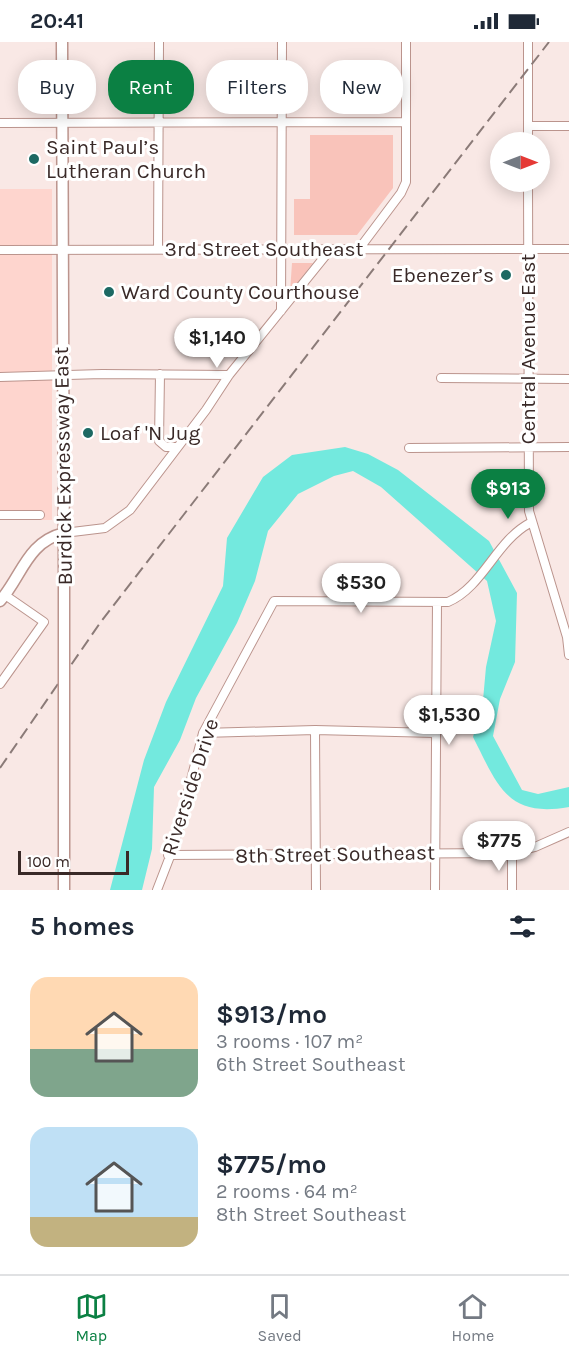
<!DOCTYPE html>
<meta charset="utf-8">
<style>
body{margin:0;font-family:Karla,sans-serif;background:#f2f2f3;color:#1f2937;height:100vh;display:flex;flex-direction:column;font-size:22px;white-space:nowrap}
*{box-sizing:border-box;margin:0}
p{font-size:20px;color:#747a83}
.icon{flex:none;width:33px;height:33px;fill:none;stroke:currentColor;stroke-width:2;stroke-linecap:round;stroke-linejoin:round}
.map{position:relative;height:848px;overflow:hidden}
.sheet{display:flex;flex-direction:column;background:#fff;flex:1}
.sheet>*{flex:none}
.top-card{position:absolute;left:18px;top:18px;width:534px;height:54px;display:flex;gap:12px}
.needle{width:39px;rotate:90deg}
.tools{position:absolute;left:490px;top:90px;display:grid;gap:12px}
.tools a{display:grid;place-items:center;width:60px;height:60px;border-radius:50%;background:#fff;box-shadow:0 3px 15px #0003;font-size:30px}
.scale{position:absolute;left:18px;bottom:15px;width:111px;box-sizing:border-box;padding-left:6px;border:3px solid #392927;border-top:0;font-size:16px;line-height:21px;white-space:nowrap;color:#392927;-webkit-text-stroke:4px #fff;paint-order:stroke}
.price{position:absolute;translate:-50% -51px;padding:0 14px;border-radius:21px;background:#fff;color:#222;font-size:20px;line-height:39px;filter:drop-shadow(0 2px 3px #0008)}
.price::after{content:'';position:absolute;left:50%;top:36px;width:18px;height:14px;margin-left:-9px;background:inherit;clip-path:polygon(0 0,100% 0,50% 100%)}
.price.active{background:#0b8043;color:#fff}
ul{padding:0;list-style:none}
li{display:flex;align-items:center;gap:18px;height:150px;padding:0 30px}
li span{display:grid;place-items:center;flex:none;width:168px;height:120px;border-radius:18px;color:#555}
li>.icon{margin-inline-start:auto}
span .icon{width:72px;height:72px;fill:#fffc;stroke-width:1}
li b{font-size:26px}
h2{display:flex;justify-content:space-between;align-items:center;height:72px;padding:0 30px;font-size:26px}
.pill{padding:0 21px;border-radius:24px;background:#fff;box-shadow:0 3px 15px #0003;font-size:21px;line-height:54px}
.pill.active{background:#0b8043;color:#fff}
.status{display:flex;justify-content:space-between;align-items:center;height:42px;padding:0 30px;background:#fff;direction:ltr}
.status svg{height:16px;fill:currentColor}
.dock{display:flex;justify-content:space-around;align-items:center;height:84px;border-top:2px solid #e0e1e3;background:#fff;font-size:16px;color:#747a83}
.dock a{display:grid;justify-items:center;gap:3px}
.dock .active{color:#0b8043}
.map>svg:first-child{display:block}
.built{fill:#fed5ce}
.green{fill:#f9c3ba}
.water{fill:#73e9de}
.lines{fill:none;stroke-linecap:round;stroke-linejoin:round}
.minor-casing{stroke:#bb948d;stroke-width:10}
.major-casing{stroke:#bb948d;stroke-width:13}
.minor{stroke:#fff;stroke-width:8}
.major{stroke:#fff;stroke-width:10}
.rail{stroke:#8b7b78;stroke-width:2;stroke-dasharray:12 6;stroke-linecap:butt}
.major-bridge-casing{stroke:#bb948d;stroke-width:13;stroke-linecap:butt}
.major-bridge{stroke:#fff;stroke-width:10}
.poi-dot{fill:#1d6963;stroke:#fff;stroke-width:2}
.labels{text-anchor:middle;stroke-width:6;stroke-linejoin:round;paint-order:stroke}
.poi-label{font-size:21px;fill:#392927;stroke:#fff;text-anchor:start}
.street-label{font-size:21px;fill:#392927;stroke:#fff}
</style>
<div class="status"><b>20:41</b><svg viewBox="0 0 49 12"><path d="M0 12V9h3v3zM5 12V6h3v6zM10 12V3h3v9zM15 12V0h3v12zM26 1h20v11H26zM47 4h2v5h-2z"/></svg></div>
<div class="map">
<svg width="569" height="848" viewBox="0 0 569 848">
<rect width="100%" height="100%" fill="#f9e8e5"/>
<!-- built -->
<path class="built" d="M0,147h52v331h-52z"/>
<!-- green -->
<path class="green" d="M310,93h83v53l-36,47h-63v-36h16z
M292,221h21l-23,29z"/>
<!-- water -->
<path class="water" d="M345,405l23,7 30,16 91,71 28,52 -2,69 -15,37 -7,37 29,54 16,4 31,-7v20c-62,11 -71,-21 -96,-70l10,-37 3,-33 10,-46 -9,-40 -106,-94 -28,-16 -19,5 -36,18 -30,37 -13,50 -18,42 -41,75 -16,42 -26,47 -2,62 -10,41h-32l34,-130 22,-58 57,-116 4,-48 36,-61 29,-22z"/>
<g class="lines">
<!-- minor casing -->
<g class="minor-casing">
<path id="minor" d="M528,0v100
M0,81l406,-1
M528,84h41
M528,140l1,329 38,126 2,18
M158,207l1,-207
M359,207l42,-56 5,-11v-140
M0,208l569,-1
M281,269l1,-269
M160,332l-1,67 7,6h10
M0,335l102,-3 127,1
M441,336l128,1
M409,406l160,-1
M0,473h40
M64,491l41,-5 25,-18 76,-100 23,-35 101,-125
M0,642l44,-62 -39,-27
M315,688l1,160
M203,691l112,-3 121,3
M168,813l344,-2 23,-6 34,-15
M157,848l17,-44 29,-113 71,-132 174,1c35,-15 48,-61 82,-79
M435,848l2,-288
M512,848v-37"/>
</g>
<!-- major casing -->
<g class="major-casing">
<path id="major" d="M62,0l2,533
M0,559c22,-25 27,-59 64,-68"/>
</g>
<!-- minor -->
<use href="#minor" class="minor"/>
<!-- major -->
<use href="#major" class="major"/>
<!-- rail -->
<path class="rail" d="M0,726l100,-145 449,-581"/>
<!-- major-bridge casing -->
<g class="major-bridge-casing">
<path id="major-bridge" d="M64,848v-315"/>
</g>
<!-- major-bridge -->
<use href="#major-bridge" class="major-bridge"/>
</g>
<!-- markers -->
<g class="poi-dot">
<circle cx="34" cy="117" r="6"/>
<circle cx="506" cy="233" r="6"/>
<circle cx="109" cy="250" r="6"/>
<circle cx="88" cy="391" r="6"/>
</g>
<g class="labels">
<!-- poi labels -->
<g class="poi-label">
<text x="46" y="112">Saint Paul’s<tspan x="46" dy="24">Lutheran Church</tspan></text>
<text x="494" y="240" text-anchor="end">Ebenezer’s</text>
<text x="121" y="257">Ward County Courthouse</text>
<text x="100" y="398">Loaf 'N Jug</text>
</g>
<!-- street labels -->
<g class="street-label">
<text x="264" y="214">3rd Street Southeast</text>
<text transform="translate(528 307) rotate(-90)" y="7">Central Avenue East</text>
<text transform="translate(63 424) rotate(-91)" y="7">Burdick Expressway East</text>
<text transform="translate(190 745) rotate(-72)" y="7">Riverside Drive</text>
<text transform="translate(335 812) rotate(-1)" y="7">8th Street Southeast</text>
</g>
</g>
</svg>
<div class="tools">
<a><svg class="needle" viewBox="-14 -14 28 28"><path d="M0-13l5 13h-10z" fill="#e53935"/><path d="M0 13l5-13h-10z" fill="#747a83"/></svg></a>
</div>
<div class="scale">100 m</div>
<b class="price" style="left:217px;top:327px">$1,140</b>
<b class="price active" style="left:508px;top:478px">$913</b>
<b class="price" style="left:361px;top:572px">$530</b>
<b class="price" style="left:449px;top:704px">$1,530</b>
<b class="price" style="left:499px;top:830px">$775</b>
<div class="top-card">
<a class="pill">Buy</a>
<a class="pill active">Rent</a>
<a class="pill">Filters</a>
<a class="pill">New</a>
</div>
</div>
<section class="sheet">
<h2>5 homes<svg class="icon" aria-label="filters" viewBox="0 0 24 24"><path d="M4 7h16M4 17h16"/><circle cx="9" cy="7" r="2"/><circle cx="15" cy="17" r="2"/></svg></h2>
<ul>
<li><span style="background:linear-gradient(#ffd9b3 60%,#7fa58c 0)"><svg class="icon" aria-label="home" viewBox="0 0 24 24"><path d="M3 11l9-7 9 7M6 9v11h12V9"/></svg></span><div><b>$913/mo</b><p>3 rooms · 107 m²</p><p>6th Street Southeast</p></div></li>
<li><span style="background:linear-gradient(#bfe0f5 75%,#c2b280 0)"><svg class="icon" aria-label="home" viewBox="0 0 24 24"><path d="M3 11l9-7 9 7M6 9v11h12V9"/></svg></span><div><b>$775/mo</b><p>2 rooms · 64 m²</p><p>8th Street Southeast</p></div></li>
</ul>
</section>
<nav class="dock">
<a class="active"><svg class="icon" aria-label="map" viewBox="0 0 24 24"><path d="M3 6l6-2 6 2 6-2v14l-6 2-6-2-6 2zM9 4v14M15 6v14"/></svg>Map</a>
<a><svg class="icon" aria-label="saved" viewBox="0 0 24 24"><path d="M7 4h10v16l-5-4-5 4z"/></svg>Saved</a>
<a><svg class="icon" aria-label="home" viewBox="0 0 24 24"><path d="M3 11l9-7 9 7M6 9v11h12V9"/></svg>Home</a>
</nav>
